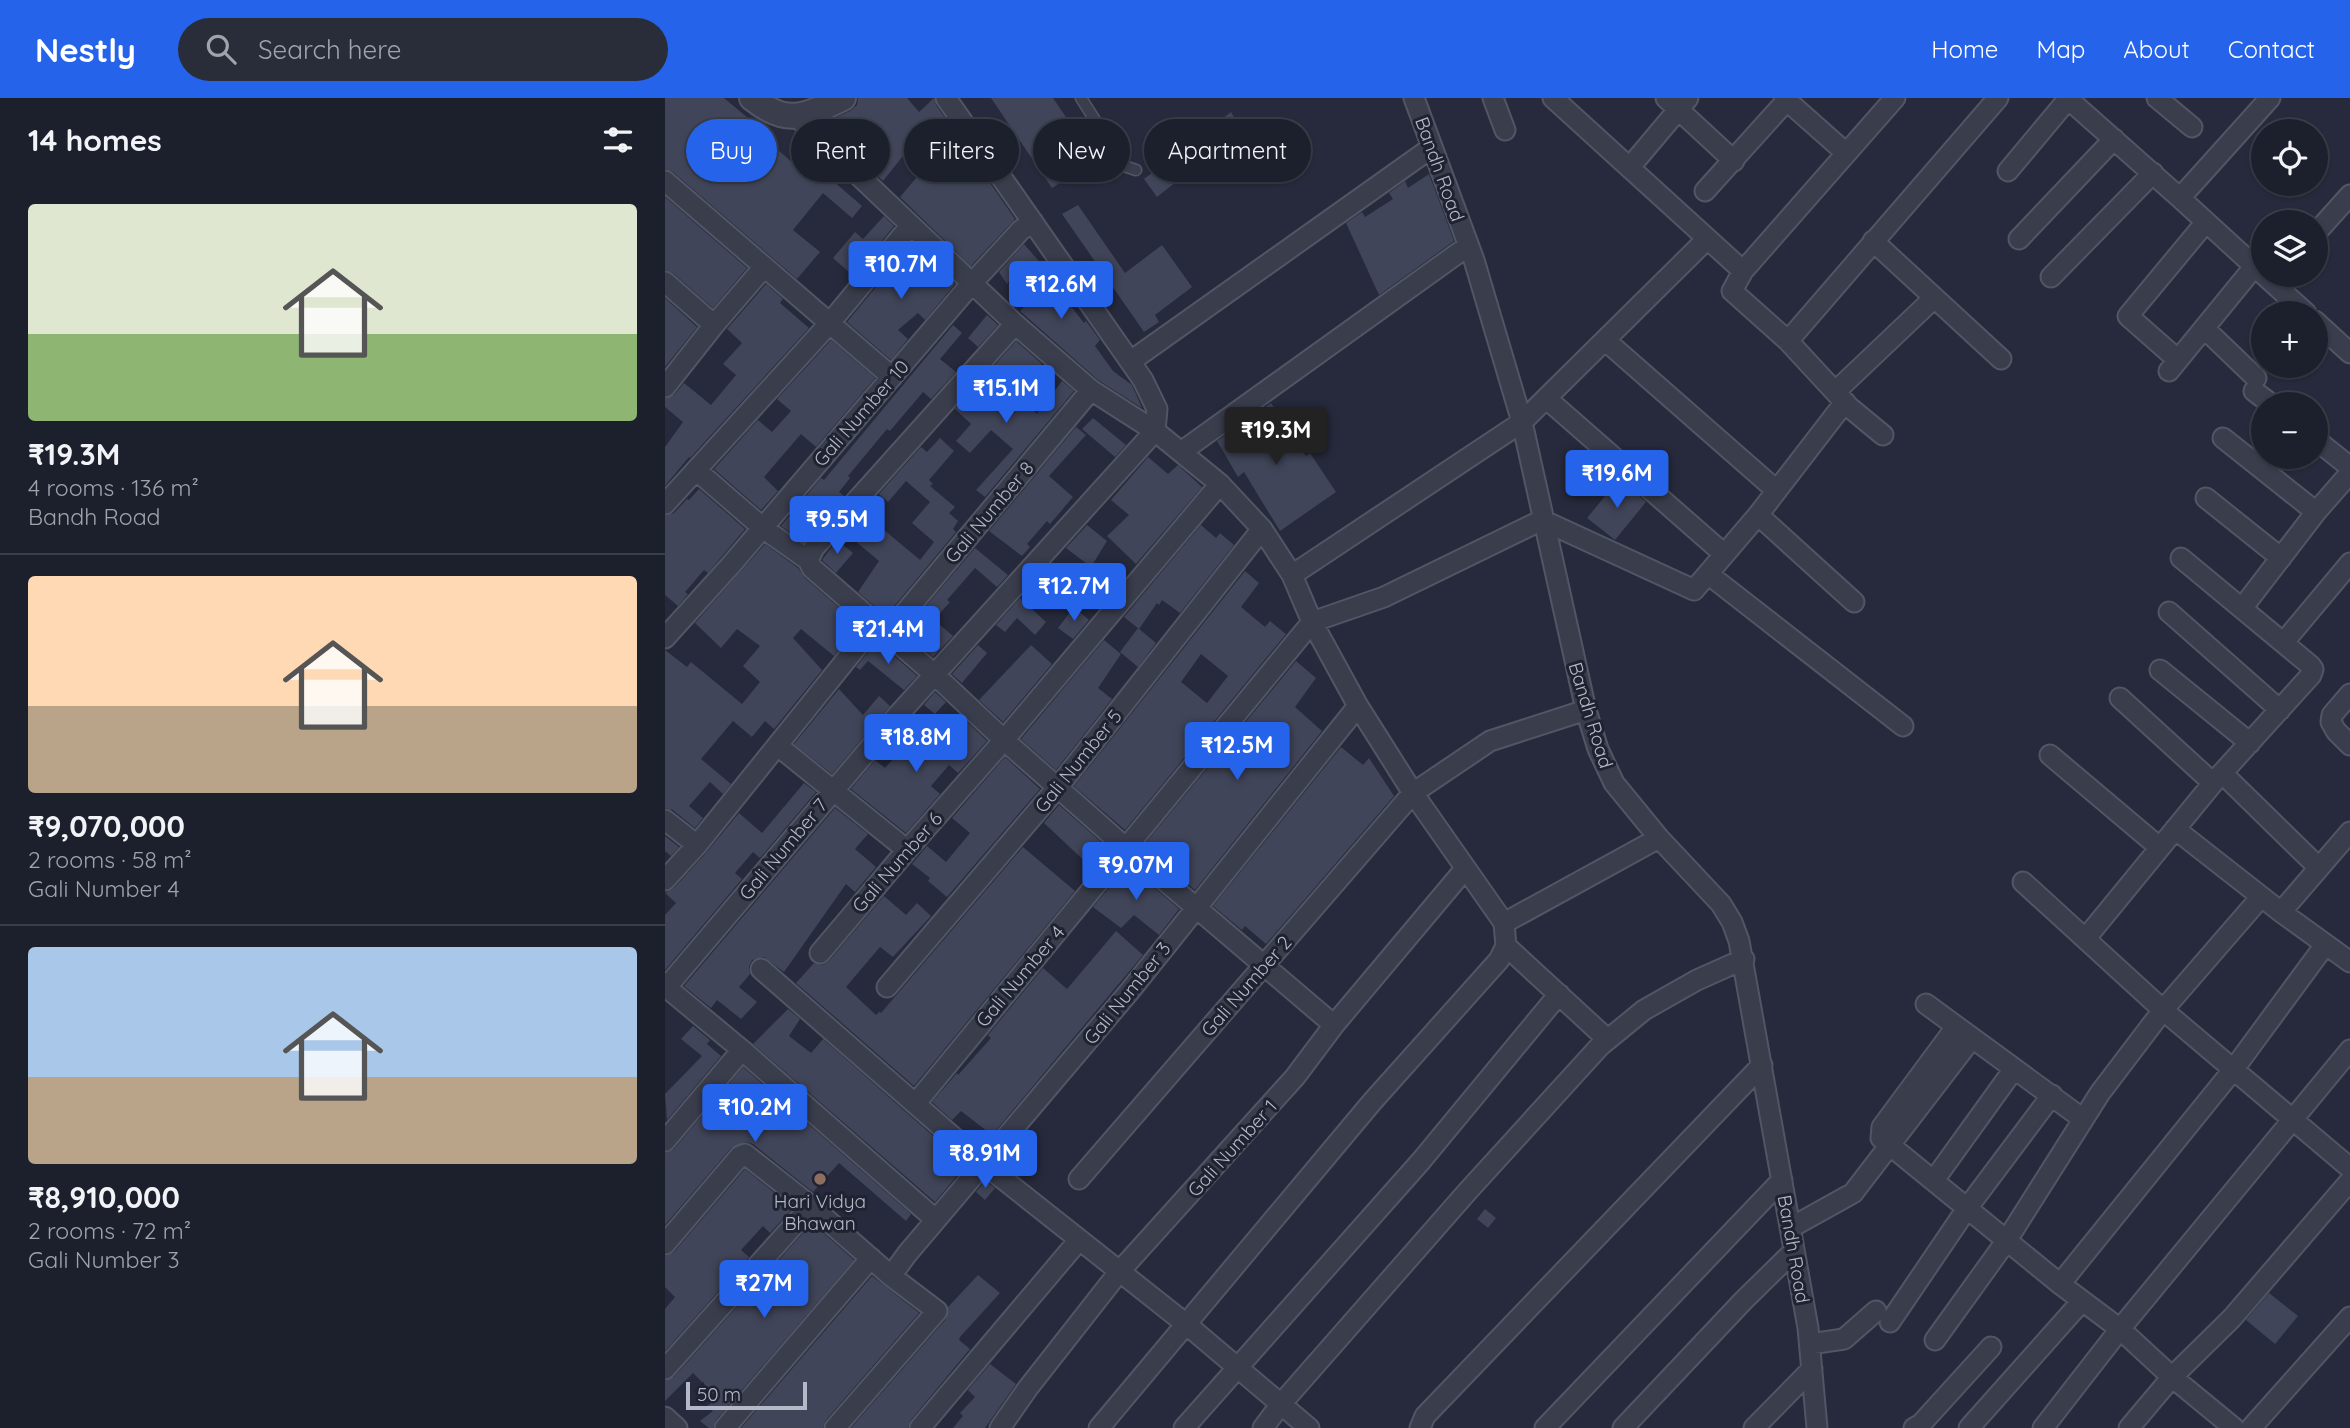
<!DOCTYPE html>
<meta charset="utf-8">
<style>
body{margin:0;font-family:Quicksand,sans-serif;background:#292d39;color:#f1f3f6;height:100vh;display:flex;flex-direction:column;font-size:26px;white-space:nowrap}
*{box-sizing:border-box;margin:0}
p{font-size:23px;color:#a0a3aa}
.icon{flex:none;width:38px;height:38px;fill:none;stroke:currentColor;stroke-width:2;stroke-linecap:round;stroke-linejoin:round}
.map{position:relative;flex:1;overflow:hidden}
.side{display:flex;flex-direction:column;background:#1c202d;width:665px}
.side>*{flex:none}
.guide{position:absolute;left:21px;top:21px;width:665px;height:63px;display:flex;gap:14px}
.buttons{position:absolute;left:1586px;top:21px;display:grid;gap:14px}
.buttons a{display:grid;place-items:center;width:77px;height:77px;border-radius:50%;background:#1c202d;box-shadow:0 2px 5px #0004,0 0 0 2px #3a3e49;font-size:35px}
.scale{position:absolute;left:21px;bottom:18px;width:121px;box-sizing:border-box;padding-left:7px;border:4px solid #b6b8c7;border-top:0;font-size:19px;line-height:24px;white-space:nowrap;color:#b6b8c7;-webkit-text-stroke:5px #1f2231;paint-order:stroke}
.price{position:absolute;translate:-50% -60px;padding:0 16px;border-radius:7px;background:#2563eb;color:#fff;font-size:23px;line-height:46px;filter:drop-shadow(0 2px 4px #0008)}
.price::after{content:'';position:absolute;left:50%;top:42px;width:21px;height:16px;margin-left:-10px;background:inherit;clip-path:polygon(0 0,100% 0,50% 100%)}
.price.selected{background:#222;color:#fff}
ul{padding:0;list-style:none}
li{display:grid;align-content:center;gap:14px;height:371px;padding:0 28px}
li+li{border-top:2px solid #3a3e49}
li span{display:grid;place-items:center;height:217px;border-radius:7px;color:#555}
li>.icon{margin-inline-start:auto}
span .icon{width:126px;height:126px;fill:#fffc;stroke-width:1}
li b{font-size:30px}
h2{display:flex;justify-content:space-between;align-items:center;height:84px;padding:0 28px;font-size:30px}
.tag{padding:0 24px;border-radius:32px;background:#1c202d;box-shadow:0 2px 5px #0004,0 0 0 2px #3a3e49;font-size:24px;line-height:63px}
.tag.selected{background:#2563eb;color:#fff}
header{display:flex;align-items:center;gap:42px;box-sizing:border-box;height:98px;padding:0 35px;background:#2563eb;color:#fff}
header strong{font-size:33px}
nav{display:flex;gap:38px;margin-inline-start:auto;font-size:24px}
.search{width:490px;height:63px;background:#292d39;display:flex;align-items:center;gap:18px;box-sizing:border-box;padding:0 24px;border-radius:38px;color:#a0a3aa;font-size:26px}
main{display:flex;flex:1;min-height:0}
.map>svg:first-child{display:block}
.building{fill:#404559;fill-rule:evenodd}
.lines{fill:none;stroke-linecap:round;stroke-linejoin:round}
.service-casing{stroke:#525564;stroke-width:13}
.minor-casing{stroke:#525564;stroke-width:23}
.tertiary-casing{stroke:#525564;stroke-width:28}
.service{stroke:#3a3d4c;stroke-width:10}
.minor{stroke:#3a3d4c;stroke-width:19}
.tertiary{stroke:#3a3d4c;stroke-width:24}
.education-dot{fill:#8d6e63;stroke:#1f2231;stroke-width:2.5}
.labels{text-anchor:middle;stroke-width:6;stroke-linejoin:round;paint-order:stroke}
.street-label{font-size:19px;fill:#b6b8c7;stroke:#1f2231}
.poi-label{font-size:19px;fill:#b6b8c7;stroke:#1f2231}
</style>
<header>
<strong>Nestly</strong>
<div class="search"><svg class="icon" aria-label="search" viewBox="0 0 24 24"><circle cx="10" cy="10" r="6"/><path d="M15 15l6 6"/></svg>Search here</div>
<nav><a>Home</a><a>Map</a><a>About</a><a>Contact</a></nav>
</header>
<main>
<section class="side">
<h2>14 homes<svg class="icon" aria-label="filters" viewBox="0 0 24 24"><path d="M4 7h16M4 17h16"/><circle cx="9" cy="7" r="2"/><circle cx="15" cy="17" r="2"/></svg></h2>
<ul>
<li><span style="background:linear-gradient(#dfe7d0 60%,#8fb573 0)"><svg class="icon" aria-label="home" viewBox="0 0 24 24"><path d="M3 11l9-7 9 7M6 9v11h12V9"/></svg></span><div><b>₹19.3M</b><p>4 rooms · 136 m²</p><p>Bandh Road</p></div></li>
<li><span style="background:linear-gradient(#ffd9b3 60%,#b9a48a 0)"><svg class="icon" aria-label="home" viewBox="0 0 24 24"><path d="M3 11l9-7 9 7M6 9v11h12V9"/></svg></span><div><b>₹9,070,000</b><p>2 rooms · 58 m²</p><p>Gali Number 4</p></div></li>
<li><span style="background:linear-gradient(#a9c7e8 60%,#b9a48a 0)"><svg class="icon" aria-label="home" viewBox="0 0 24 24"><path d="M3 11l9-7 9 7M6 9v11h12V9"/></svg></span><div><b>₹8,910,000</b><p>2 rooms · 72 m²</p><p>Gali Number 3</p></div></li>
</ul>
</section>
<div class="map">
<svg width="1685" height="1330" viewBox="0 0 1685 1330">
<rect width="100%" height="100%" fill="#262a3c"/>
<!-- building -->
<path class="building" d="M0,0h59l36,30 -21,12 8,15 24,-11 36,31 3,-3 3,2 12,-14 13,13 -6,7 30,26 -10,12 -29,-25 -30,37 27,22 -23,27 -124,-107 -8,-3z
M193,0h49l12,14 15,-14 2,7 26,37 -6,8 32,30 27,39 -44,47 -71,-69 28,-33 -17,-18 -28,35 -14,-13 9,-11 -17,-21 -14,12 -25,-24 28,-13 7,-6z
M326,0h62l42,62 -43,28z
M566,14l23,42 -19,13 -11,-23 -67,53 -13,-18z
M764,76l25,67 -75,54 -33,-72 16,-11 3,5 28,-18 -4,-6 16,-12 3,7z
M0,99l82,71 -34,40 -40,-35 -8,-3z
M413,107l47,68 37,-28 30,42 -37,28 4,7 -15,10 -82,-118z
M219,118l10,10 -33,40 -2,-1 -8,9 -18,-16 22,-26 8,7z
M247,145l43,41 -30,36 -7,-7 -20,17 10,9 -17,21 -44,-38z
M359,146l27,31 -10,11 18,23 8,-8 17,22 2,-2 14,19 -5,6 18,25 19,14 10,23 -44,-28 -78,-69 6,-6 -17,-24 -2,3 -8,-12z
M101,186l17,15 -3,4 29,25 -119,130 -1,-1 -24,29v-39l18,-25 -18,-15v-8l9,-4 10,-12 27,22 25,-30 -13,-11 19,-21 -15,-14z
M0,200l32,29 -32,40z
M322,217l11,10 -20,22 -10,-9z
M288,227l9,8 -22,26 16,13 -25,27 -8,-7 -33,39 -3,-2 -39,47 2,2 -11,14 5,4 -40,46 -23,-16 40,-48 3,2z
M166,242l44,38 -59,69 -15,-13 -37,43 14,14 -17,19 -47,-41 44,-49 14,12 19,-21 -14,-12z
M351,243l26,23 -5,6 -4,-3 -13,15 -13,-11 -13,15 -10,-9z
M397,283l12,10 -89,106 -9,-7 37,-41 -22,-19 -21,23 -14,-12 15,-17 -16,-15 10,-11 5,3 15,-17 28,25 8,-9 16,14z
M606,305l35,53 4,-3 26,39 -56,39 -36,-59 -6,5 -21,-36z
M428,320l33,27 -11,12 -33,-28z
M411,329l10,8 -37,41 24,21 -23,27 -3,-3 -20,23 3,3 -8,9 -33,-25z
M275,340l14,13 -25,29 4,4 -3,2 25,21 -6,6 9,8 -5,8 3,3 -70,84 -28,-24 21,-31 -25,-21 17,-21 49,41 14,-18 -22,-19 18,-21 -24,-21 -18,21 -9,-8 42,-47 6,5z
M483,359l20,17 10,-9 24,22 -66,77 -29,-28 22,-21 -18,-15z
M954,381l27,23 -31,38 -28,-22z
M34,391l46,40 -37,44 -4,-3 -19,22 3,2 -10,12 -13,-11v-79l9,-3 13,-14 2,1z
M422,427l20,16 -16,26 -25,-19z
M536,427l15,13 4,-5 14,12 -54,68 -18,-13 -3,5 -2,-2 -18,26 -15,-12z
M172,442l16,13 -17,20 -14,-13z
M100,446l33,24 6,9 55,48 -25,31 -33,-27 -8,9 29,32 -48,59 -9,-8 -13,16 -19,-16 -32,38 30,25 -8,10 -13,-12 -21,24 14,12 -8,10 -22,-18 -8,-2v-158l22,17 4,-5 51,42 18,-22 -17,-16 17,-20 -23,-17 -16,19 -26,-25z
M310,450l33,27 -11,12 -22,-19 -28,32 3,2 -16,18 19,16 -20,21 -29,-25z
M580,473l14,12 -18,24 24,20 5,-6 16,13 -161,196 -51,-44zM536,556l27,22 -21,27 -26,-21z
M355,500l26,24 -11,13 -18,-17 -12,14 -9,-7z
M409,509l15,13 -16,19 -15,-11z
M473,530l18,15 -18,24 -18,-15z
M439,542l17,14 -23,34 14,11 -56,71 -35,-31z
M212,543l40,35 -13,14 -36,-29 -8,9 -4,-3z
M313,547l9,8 -25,30 -10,-9z
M366,547l21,19 -49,58 -24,-22z
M631,563l20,17 -21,29 27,24 -127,159 -52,-44z
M174,591l24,26 16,-19 11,10 -58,68 -38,-30z
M270,594l11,10 -11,12 -11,-9z
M297,619l25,24 -29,32 -9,-8 -18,21 9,8 -34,39 -55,-44 24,-29 10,8 18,-20 -10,-8 15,-18 12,10 -14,16 12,12z
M676,649l22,18 6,-7 25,38 -128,148 -21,-18 -3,4 -29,-24z
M340,659l35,32 -93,108 -19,-16 2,-3 -18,-14 15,-18 19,16 24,-29 -18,-15z
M139,685l12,9 -56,66 -7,-6 -18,21 7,6 -77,91v-55l11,-12 -11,-10 9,-5 32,-35 33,-40 23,20z
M394,707l50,44 -16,20 -49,-46z
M170,710l33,26 -13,15 21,18 -21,25 -9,-8 -62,88 -20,-15 -12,3 -3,7 1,7 -11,13 18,15 -16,17 -24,-19 -6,8 -27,-22z
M0,738l14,11 -8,9 -6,-5z
M358,749l52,44 -161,195 -118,-103 18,-20 9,2 6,-4 55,-65 22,19 11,-12 14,13 -38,41 -13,-10 -34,40 30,28 3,-3 2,1z
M463,767l51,44 -20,26 -25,-20 -13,13 -28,-21z
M451,833l27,24 -151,180 -31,-24 -9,9 -20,-18 25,-29 1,2 33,-37 -3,-3 55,-67 24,21z
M123,911l12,10 -11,17 22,17 12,-14 143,126 -31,37 -182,-158z
M28,928l17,14 -3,4 14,12 -54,64 -2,-26 37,-38 -21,-17z
M78,969l168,147 -5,7 -67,-58 -26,29 -60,-48 -7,-2 -15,6 -66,77v-72l9,-4z
M80,1071l48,39 -23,25 -7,-7 -22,24 8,7 -84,94v-42l10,-12 -10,-10v-31l9,-4z
M320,1083l10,7 -10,12 -9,-8z
M820,1111l11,9 -8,10 -11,-9z
M147,1125l42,37 -138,160 -3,8h-4l-9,-7 13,-10 -6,-5 11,-8 -25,-25 -28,28v-20l9,-4z
M313,1177l22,18 -40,44 -1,3 11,9 -59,71 -3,8h-57l95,-109 2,-12z
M207,1178l47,37 -93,107 -3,8h-82z
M1604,1195l29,23 -23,28 -29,-24z
M325,1266l26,20 -31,44h-32l10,-12 -3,-3 15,-16 -7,-7z"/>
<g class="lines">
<!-- service casing -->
<g class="service-casing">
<path id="service" d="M416,0l43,68 12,4"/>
</g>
<!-- minor casing -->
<g class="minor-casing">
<path id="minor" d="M749,0l60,162 48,162 64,288 12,39 16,34 45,55 62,66 11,18 7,19 69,387 9,100
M828,0l12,32
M888,0l190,173
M1001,0l68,63
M1119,0l62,55
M1402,0l113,100 83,76
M1492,0l35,29
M131,18l219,208 76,66 64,41 65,53 42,45 30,46 20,47 46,84 55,87 91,130 2,23 -7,14 -127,142 -273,326
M965,69l58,-69
M1343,73l61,-73
M0,83l227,196
M1040,93l84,-93
M1515,100l90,-100
M1650,136l35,-39
M1354,141l95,-100
M1208,143l128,118
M1599,177l42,38
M1386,179l102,-104
M0,184l49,43
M1650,223l35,32
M1539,230l52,50
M941,243l170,149
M1123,243l210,-243
M1513,262l-50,-44 78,-94
M466,263l300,-213
M1504,273l85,-104
M0,289l49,-62 50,-58
M1171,293l98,-93
M1589,293l17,13
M882,301l177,155
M1218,337l-34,-28 -61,-66 -56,-50 11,-20 152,-173
M1558,340l93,74
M1650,341l35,28
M516,354l287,-206
M31,372l67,58 45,32 4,8 123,107 69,65 121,107 209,178
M1541,400l75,60
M0,406l164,-180 82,-99
M1093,417l96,87
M143,462l6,-12 201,-224
M1043,476l195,152
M627,477l230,-153 185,-183
M1578,509l73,-95 34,-39
M1504,514l111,98
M222,536l204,-244
M0,540l65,-72 243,-284 48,-52 12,-8
M1619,544l66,-79
M1495,572l90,73
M1685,596l-18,21 -1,7 5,9 14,14
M1455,600l93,85
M113,648l129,104
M1385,657l109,92
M1557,675l96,94
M0,722l32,25
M1510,731l106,83 69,50
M0,782l32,-35 178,-221
M1358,784l140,128 187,158
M1616,814l69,-80
M839,825l155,-85
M1421,840l127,-155 98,-108 2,-6 -3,-4 -129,-107
M841,848l101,93
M155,855l87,-103 97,-110 216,-256
M96,871l223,195 202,160 123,104
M1,889l76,63 194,170
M222,889l171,-200 204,-258
M0,891l232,-273 258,-285 2,-22 -14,-29 -197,-282
M1261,906l157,115
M1291,929l-74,100 -1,11 179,146 60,45 52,48 62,51
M251,1005l396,-481 72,-25 158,-77 152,70 64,-75 87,-113
M0,1043l77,-91
M414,1081l334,-386 77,-52 96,-31
M1269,1082l80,-111
M1125,1130l63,-35 119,-155
M0,1146l75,-88 5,-2 66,52 80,70 46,35 -102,117
M226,1178l16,-22 222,-262 229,-286
M1395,1186l173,-214 92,-125
M1225,1224l78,-115 84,-112
M1270,1242l72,-100 93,-147 63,-83 98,-113
M1145,1246l34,-5 32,-28
M0,1271l146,-163
M0,1319l12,11
M60,1330l146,-170
M255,1330l159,-188
M335,1330l28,-40 91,-116 176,-195 39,-52 131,-156
M519,1330l237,-267 138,-167
M598,1330l18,-24 186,-212 133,-146 44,-36 53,-30 47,-21
M755,1330l5,-12 337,-351
M880,1330l237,-248
M958,1330l121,-128 50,-49
M1089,1330l58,-59
M1249,1330l7,-4 70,-77
M1304,1330l113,-127
M1378,1330l77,-99 230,-279
M1464,1330l43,-51 60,-59 118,-137
M1586,1330l99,-111"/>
</g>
<!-- tertiary casing -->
<g class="tertiary-casing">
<path id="tertiary" d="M87,0c36,29 53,18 91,0"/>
</g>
<!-- service -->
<use href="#service" class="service"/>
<!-- minor -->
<use href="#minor" class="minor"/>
<!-- tertiary -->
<use href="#tertiary" class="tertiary"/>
</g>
<!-- markers -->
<circle class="education-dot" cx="155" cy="1081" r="7"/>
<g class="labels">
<!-- street labels -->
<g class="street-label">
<text transform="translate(775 71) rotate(70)" y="7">Bandh Road</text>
<text transform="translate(196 315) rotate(-49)" y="7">Gali Number 10</text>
<text transform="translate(324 414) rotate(-50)" y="7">Gali Number 8</text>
<text transform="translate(926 617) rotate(73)" y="7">Bandh Road</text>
<text transform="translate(413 663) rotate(-51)" y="7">Gali Number 5</text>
<text transform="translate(118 751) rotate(-50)" y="7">Gali Number 7</text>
<text transform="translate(232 764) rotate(-49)" y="7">Gali Number 6</text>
<text transform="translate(355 878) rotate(-50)" y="7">Gali Number 4</text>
<text transform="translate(581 888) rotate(-49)" y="7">Gali Number 2</text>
<text transform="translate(462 895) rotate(-51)" y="7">Gali Number 3</text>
<text transform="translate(567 1050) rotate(-48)" y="7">Gali Number 1</text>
<text transform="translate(1129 1151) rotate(80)" y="7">Bandh Road</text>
</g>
<!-- poi labels -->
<g class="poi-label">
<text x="155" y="1110">Hari Vidya<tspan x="155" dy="22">Bhawan</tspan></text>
</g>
</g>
</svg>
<div class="buttons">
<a><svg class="icon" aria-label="locate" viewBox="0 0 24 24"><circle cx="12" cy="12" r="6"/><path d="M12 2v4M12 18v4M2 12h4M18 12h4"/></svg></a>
<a><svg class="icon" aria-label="layers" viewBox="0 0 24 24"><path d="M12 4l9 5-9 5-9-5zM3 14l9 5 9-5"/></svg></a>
<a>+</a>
<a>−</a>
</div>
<div class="scale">50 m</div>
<b class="price" style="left:236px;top:203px">₹10.7M</b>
<b class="price" style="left:396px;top:223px">₹12.6M</b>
<b class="price" style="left:341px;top:327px">₹15.1M</b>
<b class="price selected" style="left:611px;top:369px">₹19.3M</b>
<b class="price" style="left:952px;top:412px">₹19.6M</b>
<b class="price" style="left:172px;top:458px">₹9.5M</b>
<b class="price" style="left:409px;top:525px">₹12.7M</b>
<b class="price" style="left:223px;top:568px">₹21.4M</b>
<b class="price" style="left:251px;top:676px">₹18.8M</b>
<b class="price" style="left:572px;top:684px">₹12.5M</b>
<b class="price" style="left:471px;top:804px">₹9.07M</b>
<b class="price" style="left:90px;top:1046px">₹10.2M</b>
<b class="price" style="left:320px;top:1092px">₹8.91M</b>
<b class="price" style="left:99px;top:1222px">₹27M</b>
<div class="guide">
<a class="tag selected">Buy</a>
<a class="tag">Rent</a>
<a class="tag">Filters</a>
<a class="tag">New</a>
<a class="tag">Apartment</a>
</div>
</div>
</main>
